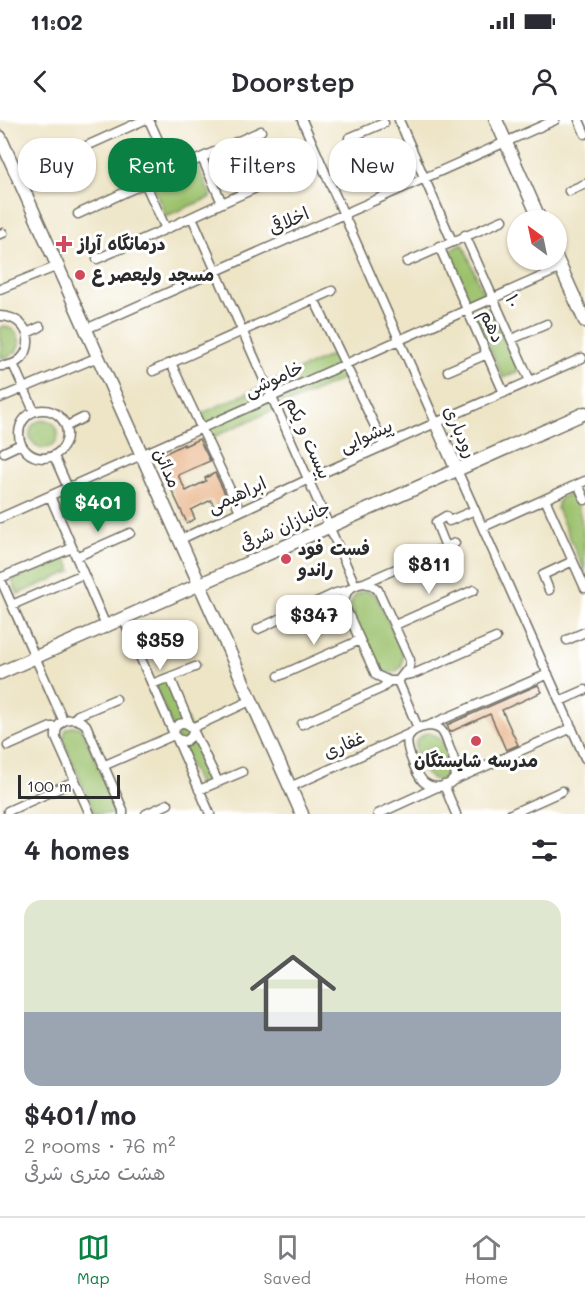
<!DOCTYPE html>
<meta charset="utf-8">
<style>
body{margin:0;font-family:Mali,"Playpen Sans Arabic",sans-serif;background:#f7f7f7;color:#2b2b33;height:100vh;display:flex;flex-direction:column;font-size:22px;white-space:nowrap}
*{box-sizing:border-box;margin:0}
p{font-size:20px;color:#7c7c81}
.icon{flex:none;width:33px;height:33px;fill:none;stroke:currentColor;stroke-width:2;stroke-linecap:round;stroke-linejoin:round}
.map{position:relative;height:694px;overflow:hidden}
.details{display:flex;flex-direction:column;background:#fff;flex:1}
.details>*{flex:none}
.banner{position:absolute;left:18px;top:18px;width:549px;height:54px;display:flex;gap:12px}
.needle{width:39px;rotate:327deg}
.controls{position:absolute;left:507px;top:90px;display:grid;gap:12px}
.controls a{display:grid;place-items:center;width:60px;height:60px;border-radius:50%;background:#fff;box-shadow:0 2px 4px #0004;font-size:30px}
.scale{position:absolute;left:18px;bottom:15px;width:102px;box-sizing:border-box;padding-left:6px;border:3px solid #2b2b2b;border-top:0;font-size:16px;line-height:21px;white-space:nowrap;color:#2b2b2b;-webkit-text-stroke:4px #fff;paint-order:stroke}
.price{position:absolute;translate:-50% -51px;padding:0 14px;border-radius:12px;background:#fff;color:#222;font-size:20px;line-height:39px;filter:drop-shadow(0 2px 3px #0008)}
.price::after{content:'';position:absolute;left:50%;top:36px;width:18px;height:14px;margin-left:-9px;background:inherit;clip-path:polygon(0 0,100% 0,50% 100%)}
.price.on{background:#0b8043;color:#fff}
ul{padding:0;list-style:none}
li{display:grid;align-content:center;gap:12px;height:318px;padding:0 24px}
li span{display:grid;place-items:center;height:186px;border-radius:18px;color:#555}
li>.icon{margin-inline-start:auto}
span .icon{width:108px;height:108px;fill:#fffc;stroke-width:1}
li b{font-size:26px}
h2{display:flex;justify-content:space-between;align-items:center;height:72px;padding:0 24px;font-size:26px}
.pill{padding:0 21px;border-radius:24px;background:#fff;box-shadow:0 2px 4px #0004;font-size:21px;line-height:54px}
.pill.on{background:#0b8043;color:#fff}
.status{display:flex;justify-content:space-between;align-items:center;height:42px;padding:0 30px;background:#fff;direction:ltr}
.status svg{height:16px;fill:currentColor}
header{display:flex;justify-content:space-between;align-items:center;height:78px;padding:0 24px;background:#fff;font-size:27px;font-weight:600}
.menu{display:flex;justify-content:space-around;align-items:center;height:84px;border-top:2px solid #e1e1e2;background:#fff;font-size:16px;color:#7c7c81}
.menu a{display:grid;justify-items:center;gap:3px}
.menu .on{color:#0b8043}
.map>svg:first-child{display:block}
.green{fill:#9bc16c;stroke:#63764c;stroke-width:1.5}
.building{fill:#eab88f}
.lines{fill:none;stroke-linecap:round;stroke-linejoin:round}
.street-casing{stroke:#6f6c62;stroke-width:11}
.secondary-casing{stroke:#6f6c62;stroke-width:15}
.street{stroke:#fff;stroke-width:8}
.secondary{stroke:#fff;stroke-width:12}
.poi-dot{fill:#d1495b;stroke:#fff;stroke-width:2}
.labels{text-anchor:middle;stroke-width:6;stroke-linejoin:round;paint-order:stroke}
.street-label{font-size:18px;fill:#2b2b2b;stroke:#fff}
.poi-label{font-size:18px;font-weight:bold;fill:#2b2b2b;stroke:#fff;text-anchor:start}
</style>
<div class="status"><b>11:02</b><svg viewBox="0 0 49 12"><path d="M0 12V9h3v3zM5 12V6h3v6zM10 12V3h3v9zM15 12V0h3v12zM26 1h20v11H26zM47 4h2v5h-2z"/></svg></div>
<header><svg class="icon" aria-label="back" viewBox="0 0 24 24"><path d="M15 5l-7 7 7 7"/></svg>Doorstep<svg class="icon" aria-label="person" viewBox="0 0 24 24"><circle cx="12" cy="8" r="4"/><path d="M4 21q1-7 8-7t8 7"/></svg></header>
<div class="map">
<svg width="585" height="694" viewBox="0 0 585 694">
<rect width="100%" height="100%" fill="#fff"/>
<filter id="ink" filterUnits="userSpaceOnUse"><feTurbulence type="fractalNoise" baseFrequency=".0167" numOctaves="2"/><feDisplacementMap in="SourceGraphic" scale="12" xChannelSelector="R" yChannelSelector="G"/><feConvolveMatrix kernelMatrix="1 2 1 2 8 2 1 2 1" color-interpolation-filters="sRGB"/></filter>
<filter id="wash" filterUnits="userSpaceOnUse"><feTurbulence type="fractalNoise" baseFrequency=".008" numOctaves="4" result="noise"/><feDisplacementMap in="SourceGraphic" scale="24" xChannelSelector="R" yChannelSelector="G"/><feGaussianBlur stdDeviation="1.35" result="paint"/><feColorMatrix in="noise" values="0 0 0 0 0 0 0 0 0 0 0 0 0 0 0 0 0 1.4 0 .05"/><feComposite in="paint" operator="in"/></filter>
<g filter="url(#wash)">
<rect width="100%" height="100%" fill="#eee5c7"/>
<!-- green -->
<path class="green" d="M198,46l13,31 -45,19 -13,-30z
M463,124l21,51 -16,7 -21,-51z
M489,188l30,63 -16,7 -28,-63z
M6,206l10,6 4,10 -4,10 -9,5 -6,1 -1,-31z
M336,233l11,24 -136,61 -11,-24z
M30 314a14 14 0 1 1 28 0a14 14 0 1 1-28 0Z
M566,375c19,1 19,58 19,77l-28,-63 2,-9z
M66,437l6,14 -54,23 -6,-14z
M366,471l10,4 27,59 -1,11c-6,9 -15,10 -23,3 -6,-12 -27,-50 -28,-62 0,-9 7,-14 15,-15z
M169,559l45,102 -14,7 -46,-103z
M74,606l6,2 4,6 32,74v6h-21l-32,-74 3,-11z
M426,613c17,0 29,25 24,40 -19,23 -41,-17 -33,-34z"/>
<g id="blocks">
<!-- building -->
<path class="building" d="M199,319l11,22 -32,14 8,16 20,-10 -1,-3 10,-5 14,29 -14,6 -4,-8 -20,10 4,9 -8,4 -21,-45 2,-1 -10,-20 26,-13v2z
M538,565l4,7 -40,18 16,35 -12,5 -16,-36 -40,18 -3,-7z"/>
</g>
</g>
<g filter="url(#ink)">
<use href="#blocks" fill-opacity="0" stroke="#6f6c62" stroke-width="1.5"/>
<g class="lines">
<!-- street casing -->
<g class="street-casing">
<path id="street" d="M149,0l23,51
M302,0l134,303
M399,0l53,121
M579,0l6,14
M349,18l35,-15
M202,38l20,45 -56,26 -21,-46 116,-52
M18,57l126,-57
M569,71l16,-7
M222,83l63,-28
M78,94l67,-31
M192,97l163,368
M0,114l3,-1
M465,115l65,146
M439,126l65,147
M97,139l69,-30
M407,142l96,-42
M0,169l58,-23
M314,179l70,146
M0,196c38,1 37,51 0,50
M86,209l469,-209
M27,213l13,-6
M512,219l35,-15
M171,243l69,148
M13,244l21,47
M153,251l179,-80
M448,251l39,-17
M0,278l98,-41
M19 314a24 24 0 1 1 48 0a24 24 0 1 1-48 0Z
M67,306l16,-8
M4,332l17,-8
M54,336l14,32
M457,350l128,288
M578,364l7,16
M50,376l56,130
M545,379l40,89
M446,396l-10,6 10,25
M0,398l561,-250
M449,401l26,-11
M483,407l102,-46
M179,420l130,-61 273,-121
M76,437l54,-24
M0,458l63,142
M0,458l72,-30
M364,463l8,2 6,5 32,70 -1,7 -11,14h-9l-13,-6 -32,-70c0,-14 7,-20 20,-22z
M364,463l91,-40
M549,470l-6,-15 30,-14
M12,485l71,-31
M123,498l51,116
M395,505l79,-35
M258,509l78,-36 12,-3
M567,520l18,-8
M405,555l11,-2 80,-35
M279,556l81,-36
M170,557l20,48
M398,561l20,47
M152,564l43,-17
M560,581l25,-11
M74,599l4,-4 38,-16
M302,604l80,-36 7,-7
M430,605l118,-51
M428,606c5,0 9,1 13,4 4,4 6,11 8,17 7,15 15,37 -11,40 -4,0 -9,-1 -13,-4 -6,-4 -9,-13 -12,-20 -8,-19 -11,-33 15,-37z
M192,608l58,-27
M193,611l-2,6 -5,4 -9,-2c-8,-12 5,-22 15,-11l26,54
M177,619l33,75
M8,626l43,-19h6
M103,646l71,-31
M452,661l120,-53
M444,665l12,29
M290,667l121,-54
M199,670l43,-18
M8,691l67,-30
M90,694l-34,-76c-2,-19 17,-24 30,-13l37,85v4
M146,694l22,-10
M378,694l59,-27
M511,694l51,-23"/>
</g>
<!-- secondary casing -->
<g class="secondary-casing">
<path id="secondary" d="M496,0l44,100
M0,17l302,677
M556,137l29,64
M436,303l21,47
M0,553l585,-260"/>
</g>
<!-- street -->
<use href="#street" class="street"/>
<!-- secondary -->
<use href="#secondary" class="secondary"/>
</g>
</g>
<!-- markers -->
<g class="poi-dot">
<path d="M61 115h6v6h6v6h-6v6h-6v-6h-6v-6h6z"/>
<circle cx="80" cy="155" r="6"/>
<circle cx="286" cy="439" r="6"/>
<circle cx="476" cy="621" r="6"/>
</g>
<g class="labels">
<!-- street labels -->
<g class="street-label">
<text transform="translate(289 101) rotate(-24)" y="6">اخلاقی</text>
<text transform="translate(513 181) rotate(66)" y="6">۱۰</text>
<text transform="translate(492 206) rotate(66)" y="6">دهم</text>
<text transform="translate(274 259) rotate(-24)" y="6">خاموشی</text>
<text transform="translate(460 312) rotate(66)" y="6">رودباری</text>
<text transform="translate(366 316) rotate(-24)" y="6">پیشوایی</text>
<text transform="translate(308 318) rotate(66)" y="6">بیست و یکم</text>
<text transform="translate(167 348) rotate(66)" y="6">مدائن</text>
<text transform="translate(237 375) rotate(-25)" y="6">ابراهیمی</text>
<text transform="translate(285 406) rotate(-24)" y="6">جانبازان شرقی</text>
<text transform="translate(344 625) rotate(-24)" y="6">غفاری</text>
</g>
<!-- poi labels -->
<g class="poi-label">
<text x="78" y="130">درمانگاه آراز</text>
<text x="92" y="161">مسجد ولیعصر ع</text>
<text x="298" y="435">فست فود<tspan x="298" dy="21">راندو</tspan></text>
<text x="476" y="647" text-anchor="middle">مدرسه شایستگان</text>
</g>
</g>
</svg>
<div class="controls">
<a><svg class="needle" viewBox="-14 -14 28 28"><path d="M0-13l5 13h-10z" fill="#e53935"/><path d="M0 13l5-13h-10z" fill="#7c7c81"/></svg></a>
</div>
<div class="scale">100 m</div>
<b class="price on" style="left:98px;top:413px">$401</b>
<b class="price" style="left:429px;top:475px">$811</b>
<b class="price" style="left:314px;top:526px">$347</b>
<b class="price" style="left:160px;top:551px">$359</b>
<div class="banner">
<a class="pill">Buy</a>
<a class="pill on">Rent</a>
<a class="pill">Filters</a>
<a class="pill">New</a>
</div>
</div>
<section class="details">
<h2>4 homes<svg class="icon" aria-label="filters" viewBox="0 0 24 24"><path d="M4 7h16M4 17h16"/><circle cx="9" cy="7" r="2"/><circle cx="15" cy="17" r="2"/></svg></h2>
<ul>
<li><span style="background:linear-gradient(#dfe7d0 60%,#9aa5b1 0)"><svg class="icon" aria-label="home" viewBox="0 0 24 24"><path d="M3 11l9-7 9 7M6 9v11h12V9"/></svg></span><div><b>$401/mo</b><p>2 rooms · 76 m²</p><p>هشت متری شرقی</p></div></li>
</ul>
</section>
<nav class="menu">
<a class="on"><svg class="icon" aria-label="map" viewBox="0 0 24 24"><path d="M3 6l6-2 6 2 6-2v14l-6 2-6-2-6 2zM9 4v14M15 6v14"/></svg>Map</a>
<a><svg class="icon" aria-label="saved" viewBox="0 0 24 24"><path d="M7 4h10v16l-5-4-5 4z"/></svg>Saved</a>
<a><svg class="icon" aria-label="home" viewBox="0 0 24 24"><path d="M3 11l9-7 9 7M6 9v11h12V9"/></svg>Home</a>
</nav>
